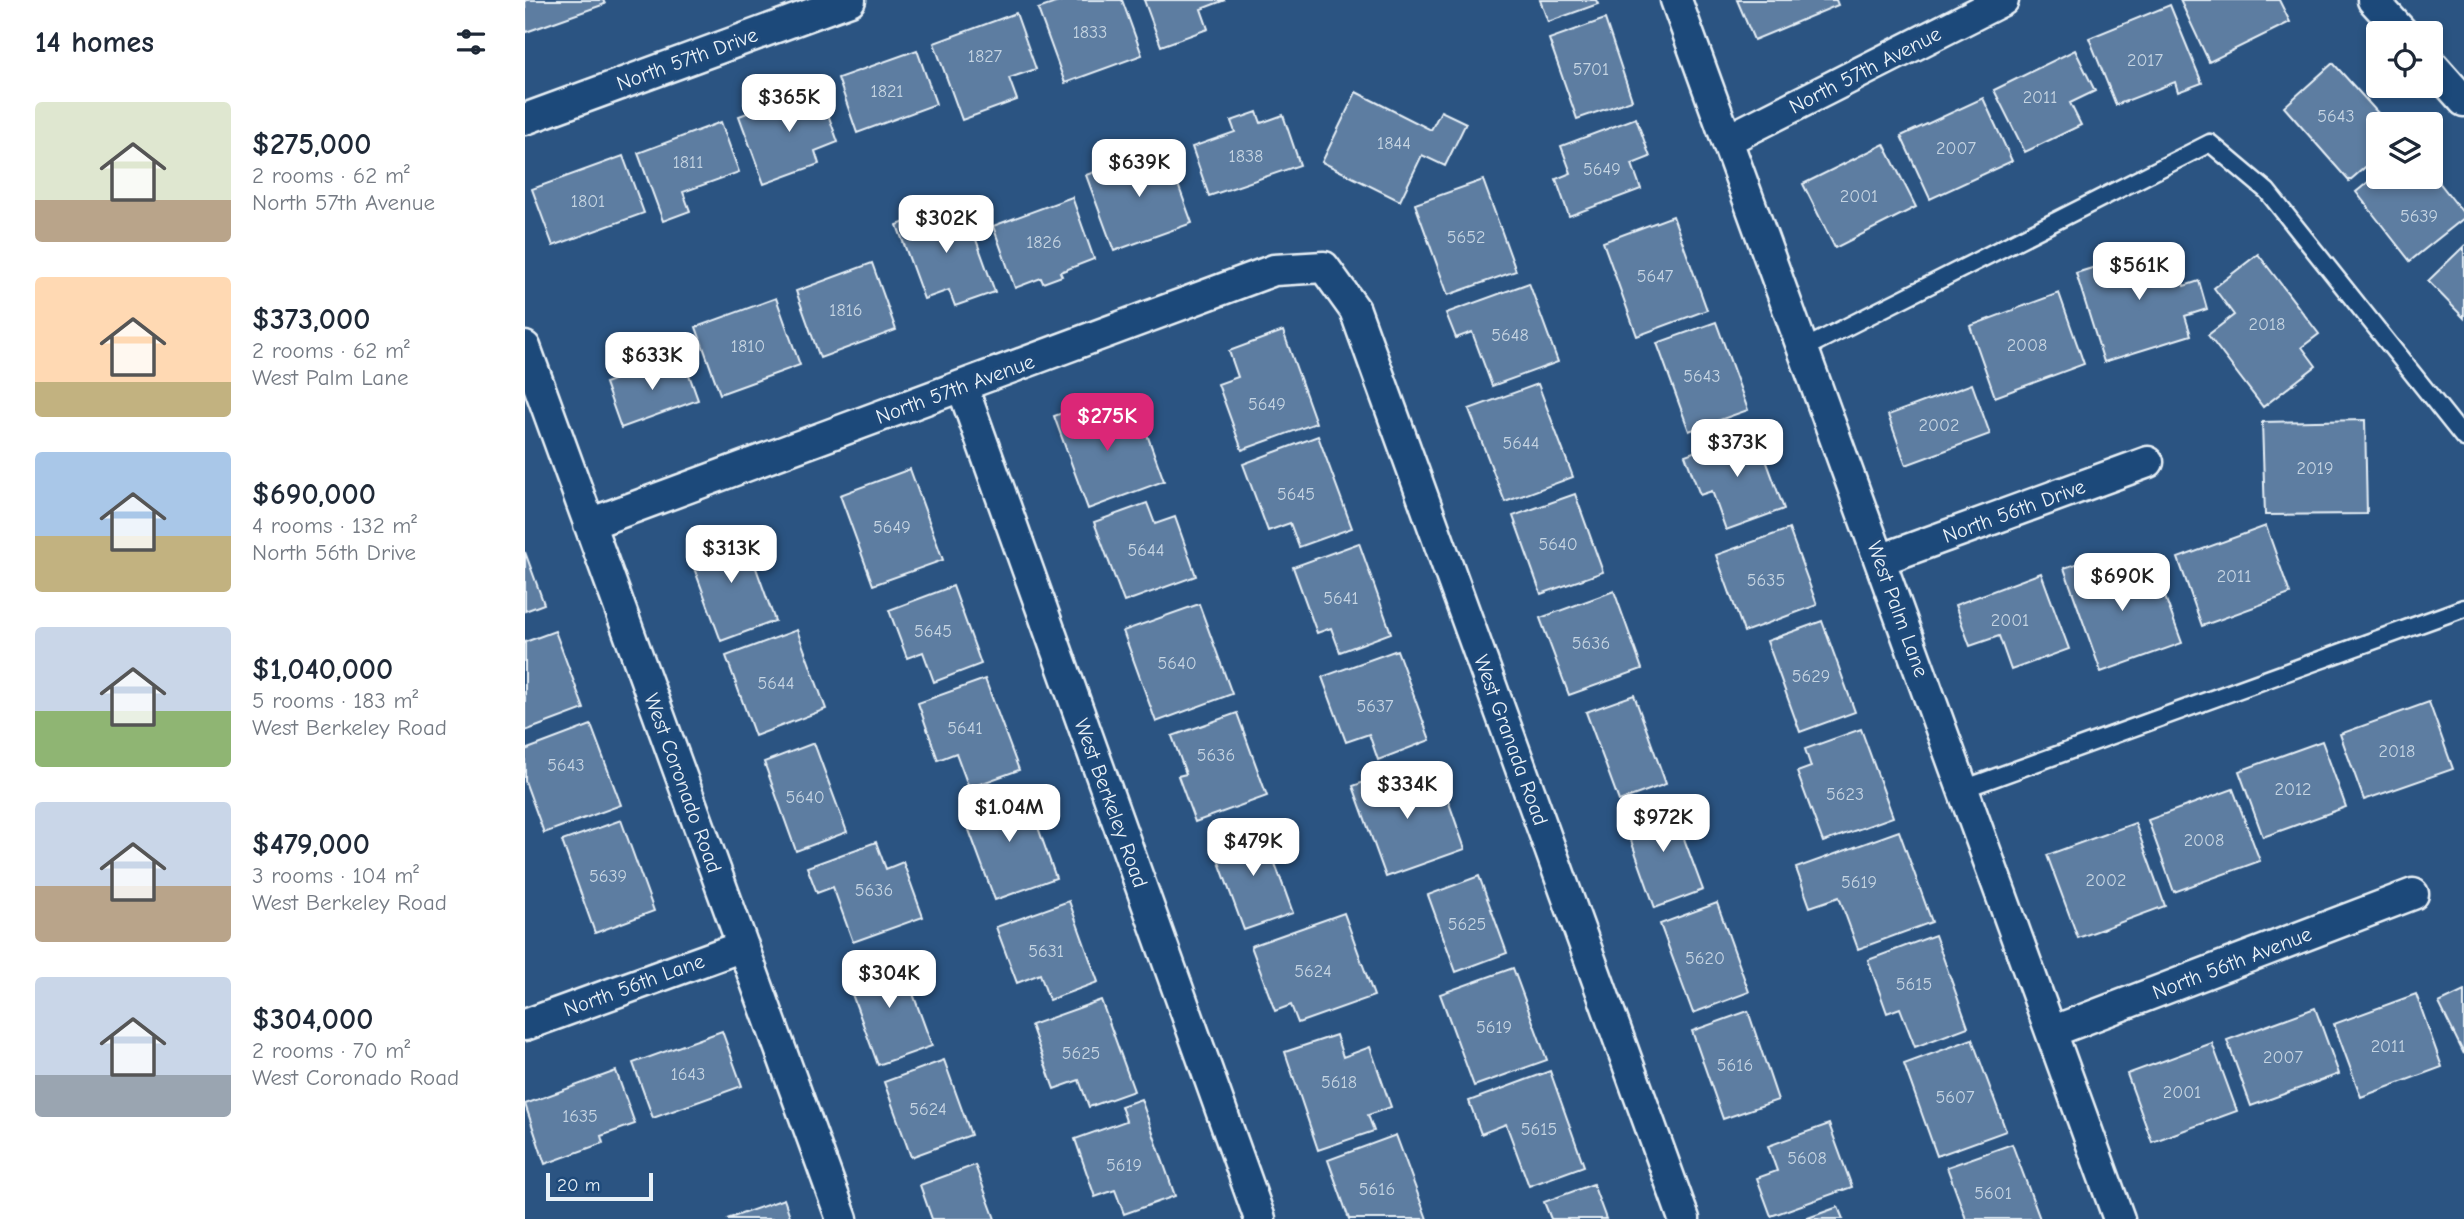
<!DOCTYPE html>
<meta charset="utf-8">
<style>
body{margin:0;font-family:"Comic Neue",sans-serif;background:#f2f2f3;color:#1f2937;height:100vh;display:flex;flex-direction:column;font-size:26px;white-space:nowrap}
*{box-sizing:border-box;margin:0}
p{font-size:23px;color:#747a83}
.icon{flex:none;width:38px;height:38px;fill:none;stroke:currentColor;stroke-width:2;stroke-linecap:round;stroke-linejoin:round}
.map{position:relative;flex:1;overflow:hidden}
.sheet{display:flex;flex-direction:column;background:#fff;width:525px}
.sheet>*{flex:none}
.tools{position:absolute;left:1841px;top:21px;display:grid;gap:14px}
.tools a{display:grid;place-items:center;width:77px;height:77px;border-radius:7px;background:#fff;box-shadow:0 4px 10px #0003;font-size:35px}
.scale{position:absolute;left:21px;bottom:18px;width:107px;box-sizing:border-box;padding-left:7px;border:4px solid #e8f1f8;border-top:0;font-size:19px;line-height:24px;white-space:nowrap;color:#e8f1f8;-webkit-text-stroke:5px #1f4a7a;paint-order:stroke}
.price{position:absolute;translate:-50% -60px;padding:0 16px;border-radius:14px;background:#fff;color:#222;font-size:23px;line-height:46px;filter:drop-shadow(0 2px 4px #0008)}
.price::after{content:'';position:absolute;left:50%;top:42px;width:21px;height:16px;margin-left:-10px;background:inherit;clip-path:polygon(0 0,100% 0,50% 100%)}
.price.on{background:#db2777;color:#fff}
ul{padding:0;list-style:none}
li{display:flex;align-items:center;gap:21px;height:175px;padding:0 35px}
li span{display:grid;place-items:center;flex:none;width:196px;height:140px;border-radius:7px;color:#555}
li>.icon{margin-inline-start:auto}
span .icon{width:84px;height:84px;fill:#fffc;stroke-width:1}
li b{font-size:30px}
h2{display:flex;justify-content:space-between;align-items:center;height:84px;padding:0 35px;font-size:30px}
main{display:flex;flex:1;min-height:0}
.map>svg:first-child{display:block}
.building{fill:#5d7da1;stroke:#e8f1f8;stroke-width:2}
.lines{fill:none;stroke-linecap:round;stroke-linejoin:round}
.service-casing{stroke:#e8f1f8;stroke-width:21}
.minor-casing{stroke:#e8f1f8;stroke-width:35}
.service{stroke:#1f4a7a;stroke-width:16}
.minor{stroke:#1f4a7a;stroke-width:30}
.labels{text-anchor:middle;stroke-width:7;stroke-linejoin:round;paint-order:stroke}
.number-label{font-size:18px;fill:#c5d4e2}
.street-label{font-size:21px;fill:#e8f1f8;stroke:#1f4a7a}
</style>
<main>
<section class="sheet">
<h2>14 homes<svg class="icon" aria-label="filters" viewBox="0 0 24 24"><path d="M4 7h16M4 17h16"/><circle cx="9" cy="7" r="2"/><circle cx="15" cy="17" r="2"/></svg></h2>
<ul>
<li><span style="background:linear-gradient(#dfe7d0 70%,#b9a48a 0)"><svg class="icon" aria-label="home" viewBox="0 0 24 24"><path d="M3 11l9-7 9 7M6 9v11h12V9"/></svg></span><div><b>$275,000</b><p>2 rooms · 62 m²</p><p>North 57th Avenue</p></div></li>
<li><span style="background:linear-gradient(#ffd9b3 75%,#c2b280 0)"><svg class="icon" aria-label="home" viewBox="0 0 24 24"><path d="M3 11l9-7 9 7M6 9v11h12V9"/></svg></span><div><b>$373,000</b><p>2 rooms · 62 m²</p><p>West Palm Lane</p></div></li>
<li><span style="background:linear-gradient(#a9c7e8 60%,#c2b280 0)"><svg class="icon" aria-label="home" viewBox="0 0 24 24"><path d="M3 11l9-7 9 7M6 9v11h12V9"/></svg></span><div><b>$690,000</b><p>4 rooms · 132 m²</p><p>North 56th Drive</p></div></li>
<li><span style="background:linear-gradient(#c9d6e8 60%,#8fb573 0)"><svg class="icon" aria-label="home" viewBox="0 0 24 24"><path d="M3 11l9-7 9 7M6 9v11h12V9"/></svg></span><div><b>$1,040,000</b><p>5 rooms · 183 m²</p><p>West Berkeley Road</p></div></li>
<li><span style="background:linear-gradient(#c9d6e8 60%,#b9a48a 0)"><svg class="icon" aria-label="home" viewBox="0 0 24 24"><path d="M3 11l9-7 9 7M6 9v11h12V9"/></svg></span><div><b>$479,000</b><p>3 rooms · 104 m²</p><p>West Berkeley Road</p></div></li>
<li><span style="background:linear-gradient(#c9d6e8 70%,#9aa5b1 0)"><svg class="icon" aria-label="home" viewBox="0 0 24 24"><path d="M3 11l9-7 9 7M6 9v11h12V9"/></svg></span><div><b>$304,000</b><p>2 rooms · 70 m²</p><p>West Coronado Road</p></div></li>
</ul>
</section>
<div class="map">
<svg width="1939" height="1219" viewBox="0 0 1939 1219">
<rect width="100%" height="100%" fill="#2b5482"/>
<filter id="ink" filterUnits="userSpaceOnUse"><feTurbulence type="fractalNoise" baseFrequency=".0143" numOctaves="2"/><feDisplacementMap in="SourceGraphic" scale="14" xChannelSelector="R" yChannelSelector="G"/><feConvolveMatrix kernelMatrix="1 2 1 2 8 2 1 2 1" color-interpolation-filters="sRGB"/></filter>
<g filter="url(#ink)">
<!-- building -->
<path class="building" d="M0,0h78l2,4 -79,28z
M539,0h58l20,55 -77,28 -27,-74z
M619,0h81l-24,9 7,20 -47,17z
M1015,0h56l2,4 -50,18z
M1212,0h99l2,5 -84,35z
M1655,0h99l11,22 -81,40z
M1645,5l32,78 -24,9 -3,-10 -59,23 -27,-67z
M491,13l20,56 -27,9 8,22 -55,20 -28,-77z
M1080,19l27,81 -55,19 -28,-80z
M392,50l19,54 -79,29 -19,-55z
M1550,50l20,41 -25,12 11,22 -56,27 -31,-62z
M1808,63l55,61h-10v32l-29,25 -65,-74z
M293,87l20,55 -23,9 4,13 -55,20 -25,-68z
M831,92l75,38 10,-19 25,12 -21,43 -23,-11 -22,46 -78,-39z
M1458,98l29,63 -82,38 -29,-63z
M732,112l4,11 22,-8 17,50 -91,31 -17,-49 43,-15 -4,-11z
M1111,118l14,39 -18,7 9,25 -72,27 -13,-37 15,-6 -10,-27z
M196,122l18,50 -56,20 7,19 -27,10 -25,-68z
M1359,144l32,63 -81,41 -32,-64z
M639,146l28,77 -78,28 -28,-76z
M98,156l21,57 -91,33 -21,-57z
M1906,172l33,42v4l-54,43 -54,-69 22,-18v3h53z
M958,180l33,91 -68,24 -33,-91z
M547,197l22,62 -34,13 2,4 -19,7 -2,-5 -26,10 -22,-62z
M437,201l33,91 -40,14 -6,-16 -25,9 -27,-74z
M1148,216l34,94 -70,26 -34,-94z
M1645,244l14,42 15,-5 8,28 -22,7 6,19 -87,27 -28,-89z
M1939,246v72l-36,-37z
M1733,254l61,80 -17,13 14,19 -53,41 -55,-72 26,-20 -20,-27z
M347,263l24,67 -76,28 -24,-67z
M1004,283l29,79 -66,24 -20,-54 -16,6 -10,-25z
M1534,293l25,71 -89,33 -25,-71z
M251,298l24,67 -80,29 -24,-67z
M1191,322l32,88 -59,21 -32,-88z
M758,331l33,92 -74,27 -24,-66 20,-7 -9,-26z
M157,355l16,45 -77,28 -16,-45z
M1013,384l35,93 -68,25 -36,-93z
M1447,384l18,50 -84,31 -18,-50z
M582,397l11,30 23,-9 23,63 -76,28 -34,-93z
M1840,420l2,94 -102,1 -3,-93z
M1230,430l29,79 -58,21 -14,-39 -12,4 -15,-40z
M793,436l34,92 -53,19 -9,-24 -22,8 -25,-67z
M385,469l33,91 -70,25 -33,-90z
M1050,494l28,78 -62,22 -28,-78z
M622,503l8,21 20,-7 21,59 -72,26 -30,-80z
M1741,526l24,68 -88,32 -24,-68z
M217,529l33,92 -54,20 -34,-92z
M1264,529l28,76 -73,27 -28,-77z
M834,543l32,90 -51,19 -9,-24 -14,5 -24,-66z
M0,552l19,52 -19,7z
M1577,555l10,27 42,-15 28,76 -81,29 -37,-104z
M1516,573l28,76 -58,21 -12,-34 -29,10 -15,-41z
M428,586l28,78 -47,18 -11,-30 -16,6 -18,-48z
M1089,591l28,78 -73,26 -29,-77z
M674,604l33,90 -76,28 -33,-91z
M1297,621l33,91 -55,20 -33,-91z
M272,630l29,79 -71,27 -29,-80z
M30,631l29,78 -59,22v-89z
M872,650l33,90 -52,20 -9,-26 -23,8 -24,-65z
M460,679l34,91 -50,18 -13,-35 -18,7 -20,-57z
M1109,695l32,89 -47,17 -33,-89z
M1904,702l24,67 -89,31 -24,-66z
M712,713l30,83 -72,26 -17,-46 8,-2 -14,-38z
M66,725l30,80 -77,28 -19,-52v-31z
M1336,729l32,88 -70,25 -26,-70 14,-5 -6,-18z
M1797,741l24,66 -83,30 -24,-66z
M289,743l33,89 -51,19 -32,-89z
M885,765l10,29 23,-8 22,63 -79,28 -33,-91z
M499,788l32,90 -61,22 -33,-89z
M1708,789l27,72 -86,31 -26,-72z
M1145,801l33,89 -48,18 -32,-90z
M96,820l33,91 -59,22 -33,-92z
M1610,823l30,83 -87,32 -31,-83z
M736,825l32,88 -49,17 -32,-87z
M1374,831l33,91 -74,27 -19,-52 -29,10 -14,-39z
M351,842l10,27 17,-7 20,55 -70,25 -20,-55 -16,6 -10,-26z
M954,876l28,77 -51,19 -28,-77z
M544,901l29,81 -49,18 -9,-26 -23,9 -21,-56z
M1192,903l32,89 -56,21 -33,-89z
M819,913l30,83 -76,27 -7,-18 -16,6 -24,-65z
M1410,935l33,92 -53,20 -15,-39 -13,5 -19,-53z
M374,955l33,91 -54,19 -33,-90z
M988,968l34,92 -73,26 -34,-92z
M1939,991v63l-25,-51z
M1891,994l26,73 -81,30 -27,-73z
M576,1000l33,91 -45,16 -10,-27 -25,9 -23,-64z
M1790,1008l24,66 -88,32 -24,-66z
M1223,1011l30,89 -55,19 -31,-88z
M197,1031l20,55 -89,32 -20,-55z
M811,1035l7,22 27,-10 21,60 -23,8 6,16 -56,19 -33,-98z
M1447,1039l34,92 -69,25 -33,-92z
M1687,1043l25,68 -85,31 -25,-68z
M419,1060l27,75 -60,22 -27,-75z
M91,1071l19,53 -34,12 2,7 -58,21 -20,-60z
M1025,1071l34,95 -55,20 -23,-62 -25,10 -12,-33z
M616,1099l34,97 -51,18 -9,-24 -20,7 -20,-58 51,-18 -5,-15z
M1304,1124l23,63 -81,29 -14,-38 20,-7 -9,-25z
M871,1135l31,84h-78l-21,-59z
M1487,1144l28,75h-74l-19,-52z
M450,1165l20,54h-63l-12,-34z
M1068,1184l13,35h-55l-7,-17z
M259,1199l7,20h-64z
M1313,1207l5,12h-38z"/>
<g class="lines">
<!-- service casing -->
<g class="service-casing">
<path id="service" d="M1278,349l407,-206 57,48 197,247
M1438,789l501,-181"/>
</g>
<!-- minor casing -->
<g class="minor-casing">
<path id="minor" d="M1151,0l443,1219
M1848,0l30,33
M1906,64l33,37
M0,119l325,-119
M1202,140l276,-140
M0,347l317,872
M437,386l298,833
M64,524l685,-254 50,-3 31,43 329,909
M1355,560l268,-98
M0,1025l218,-79
M1526,1032l362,-138"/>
</g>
<!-- service -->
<use href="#service" class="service"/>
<!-- minor -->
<use href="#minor" class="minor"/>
</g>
</g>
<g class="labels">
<!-- number labels -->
<g class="number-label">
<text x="565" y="38">1833</text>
<text x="460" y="62">1827</text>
<text x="1620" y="66">2017</text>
<text x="1066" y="75">5701</text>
<text x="362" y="97">1821</text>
<text x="1515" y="103">2011</text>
<text x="1811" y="122">5643</text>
<text x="869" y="149">1844</text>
<text x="1431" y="154">2007</text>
<text x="721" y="162">1838</text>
<text x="163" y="168">1811</text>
<text x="1077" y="175">5649</text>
<text x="1334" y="202">2001</text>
<text x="63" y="207">1801</text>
<text x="1894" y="222">5639</text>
<text x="941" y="243">5652</text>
<text x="519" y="248">1826</text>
<text x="1130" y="282">5647</text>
<text x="321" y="316">1816</text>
<text x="1742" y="330">2018</text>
<text x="985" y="341">5648</text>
<text x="1502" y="351">2008</text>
<text x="223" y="352">1810</text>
<text x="1177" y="382">5643</text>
<text x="742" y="410">5649</text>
<text x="1414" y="431">2002</text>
<text x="996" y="449">5644</text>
<text x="1790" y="474">2019</text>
<text x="771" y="500">5645</text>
<text x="367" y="533">5649</text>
<text x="1033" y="550">5640</text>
<text x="621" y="556">5644</text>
<text x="1709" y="582">2011</text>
<text x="1241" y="586">5635</text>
<text x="816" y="604">5641</text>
<text x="1485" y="626">2001</text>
<text x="408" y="637">5645</text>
<text x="1066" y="649">5636</text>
<text x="652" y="669">5640</text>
<text x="1286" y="682">5629</text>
<text x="251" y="689">5644</text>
<text x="850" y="712">5637</text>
<text x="440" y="734">5641</text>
<text x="1872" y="757">2018</text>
<text x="691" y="761">5636</text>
<text x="41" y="771">5643</text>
<text x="1768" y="795">2012</text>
<text x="1320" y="800">5623</text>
<text x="280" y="803">5640</text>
<text x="1679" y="846">2008</text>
<text x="83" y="882">5639</text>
<text x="1581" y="886">2002</text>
<text x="1334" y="888">5619</text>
<text x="349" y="896">5636</text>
<text x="942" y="930">5625</text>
<text x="521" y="957">5631</text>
<text x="1180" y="964">5620</text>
<text x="788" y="977">5624</text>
<text x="1389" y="990">5615</text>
<text x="969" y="1033">5619</text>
<text x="1863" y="1052">2011</text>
<text x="556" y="1059">5625</text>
<text x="1758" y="1063">2007</text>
<text x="1210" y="1071">5616</text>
<text x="163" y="1080">1643</text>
<text x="814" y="1088">5618</text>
<text x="1657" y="1098">2001</text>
<text x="1430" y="1103">5607</text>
<text x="403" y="1115">5624</text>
<text x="55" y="1122">1635</text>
<text x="1014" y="1135">5615</text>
<text x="1282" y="1164">5608</text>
<text x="599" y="1171">5619</text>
<text x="852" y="1195">5616</text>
<text x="1468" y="1199">5601</text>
</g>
<!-- street labels -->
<g class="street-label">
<text transform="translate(162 59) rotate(-20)" y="7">North 57th Drive</text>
<text transform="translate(1340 70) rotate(-27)" y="7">North 57th Avenue</text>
<text transform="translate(430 389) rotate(-20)" y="7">North 57th Avenue</text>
<text transform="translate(1489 511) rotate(-20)" y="7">North 56th Drive</text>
<text transform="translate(1373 609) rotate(70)" y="7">West Palm Lane</text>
<text transform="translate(986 740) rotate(70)" y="7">West Granada Road</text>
<text transform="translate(158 783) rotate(70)" y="7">West Coronado Road</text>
<text transform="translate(586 803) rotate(70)" y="7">West Berkeley Road</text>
<text transform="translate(1707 963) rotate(-21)" y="7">North 56th Avenue</text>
<text transform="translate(109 985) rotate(-20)" y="7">North 56th Lane</text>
</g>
</g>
</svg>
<div class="tools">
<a><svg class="icon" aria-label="locate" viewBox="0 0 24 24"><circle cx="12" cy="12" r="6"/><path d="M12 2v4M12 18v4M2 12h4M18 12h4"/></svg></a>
<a><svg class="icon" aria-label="layers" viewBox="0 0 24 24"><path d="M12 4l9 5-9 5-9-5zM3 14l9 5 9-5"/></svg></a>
</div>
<div class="scale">20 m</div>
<b class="price" style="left:264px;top:134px">$365K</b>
<b class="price" style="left:614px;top:199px">$639K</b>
<b class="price" style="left:421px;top:255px">$302K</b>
<b class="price" style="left:1614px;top:302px">$561K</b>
<b class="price" style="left:127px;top:392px">$633K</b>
<b class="price on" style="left:582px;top:453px">$275K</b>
<b class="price" style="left:1212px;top:479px">$373K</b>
<b class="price" style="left:206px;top:585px">$313K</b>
<b class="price" style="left:1597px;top:613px">$690K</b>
<b class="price" style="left:882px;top:821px">$334K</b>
<b class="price" style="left:484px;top:844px">$1.04M</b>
<b class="price" style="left:1138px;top:854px">$972K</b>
<b class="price" style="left:728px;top:878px">$479K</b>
<b class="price" style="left:364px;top:1010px">$304K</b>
</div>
</main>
